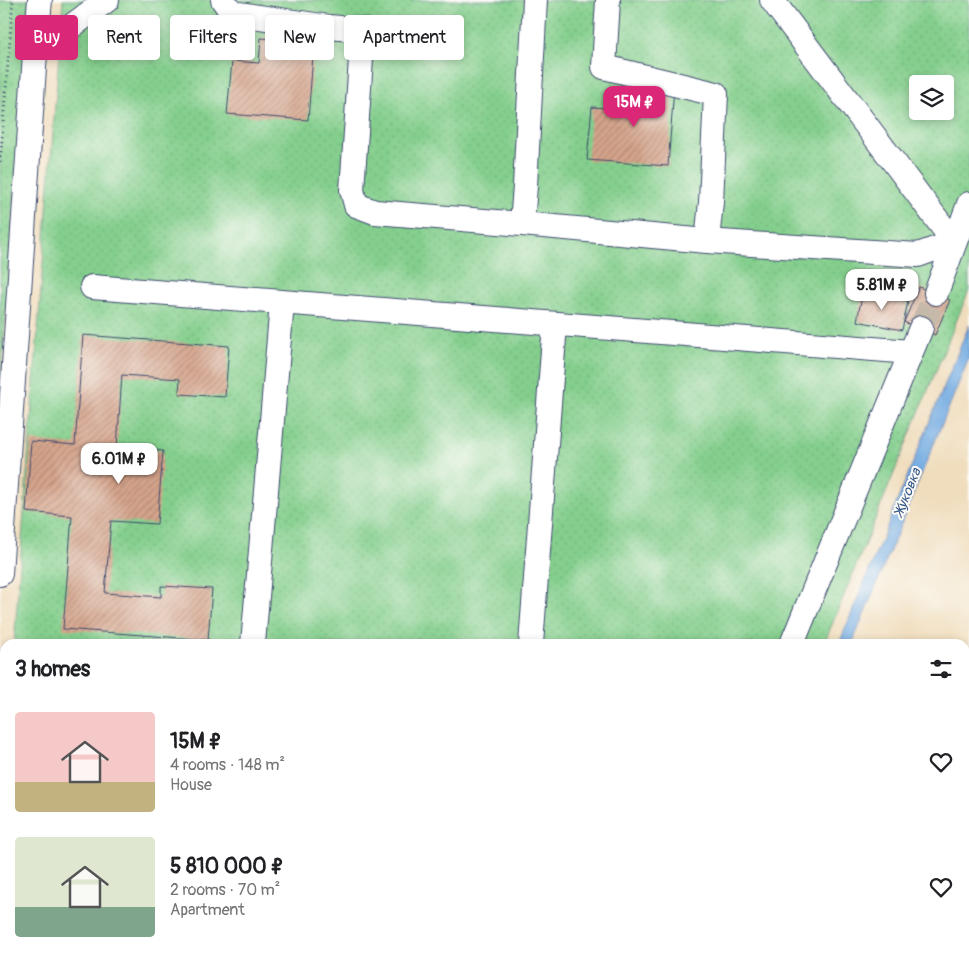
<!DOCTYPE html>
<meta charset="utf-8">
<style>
body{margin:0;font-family:Pangolin,sans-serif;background:#f2f2f2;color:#202124;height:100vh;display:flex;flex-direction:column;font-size:19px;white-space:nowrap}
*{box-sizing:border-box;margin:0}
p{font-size:16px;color:#757577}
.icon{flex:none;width:28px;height:28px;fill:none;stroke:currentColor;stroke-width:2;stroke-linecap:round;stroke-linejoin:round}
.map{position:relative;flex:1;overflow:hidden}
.sheet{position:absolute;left:0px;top:639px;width:970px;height:321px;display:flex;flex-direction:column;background:#fff;border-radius:15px 15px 0 0;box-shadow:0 2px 8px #0003}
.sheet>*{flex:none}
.hud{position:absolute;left:15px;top:15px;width:500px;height:45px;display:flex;gap:10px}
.controls{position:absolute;left:909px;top:75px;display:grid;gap:10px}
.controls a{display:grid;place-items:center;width:45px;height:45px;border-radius:5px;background:#fff;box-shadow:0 2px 8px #0003;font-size:25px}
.price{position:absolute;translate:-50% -42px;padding:0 11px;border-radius:10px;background:#fff;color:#222;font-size:16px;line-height:32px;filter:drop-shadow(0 1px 2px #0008)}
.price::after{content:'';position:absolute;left:50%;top:30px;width:15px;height:11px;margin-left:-8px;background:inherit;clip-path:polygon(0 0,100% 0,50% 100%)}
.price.current{background:#db2777;color:#fff}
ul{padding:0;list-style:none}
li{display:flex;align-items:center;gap:15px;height:125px;padding:0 15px}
li span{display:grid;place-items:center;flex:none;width:140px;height:100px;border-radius:5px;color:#555}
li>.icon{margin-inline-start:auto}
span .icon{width:60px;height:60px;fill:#fffc;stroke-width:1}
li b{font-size:21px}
h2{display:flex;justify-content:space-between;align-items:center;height:60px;padding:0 15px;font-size:21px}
.pill{padding:0 18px;border-radius:5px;background:#fff;box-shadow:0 2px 8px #0003;font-size:18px;line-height:45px}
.pill.current{background:#db2777;color:#fff}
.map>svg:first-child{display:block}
.grass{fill:url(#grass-dots);stroke:#507f76;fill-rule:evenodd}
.water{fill:#72aae1;stroke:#466ca0}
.building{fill:url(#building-hatch)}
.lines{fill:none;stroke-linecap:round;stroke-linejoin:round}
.minor-tunnel{stroke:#c5baaa;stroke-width:24;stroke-dasharray:24 12;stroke-linecap:butt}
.minor-casing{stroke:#3b496c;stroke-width:26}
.path{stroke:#3b496c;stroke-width:3;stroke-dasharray:1 4;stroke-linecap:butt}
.minor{stroke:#fff;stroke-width:24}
.labels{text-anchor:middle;stroke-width:4;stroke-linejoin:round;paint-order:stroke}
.water-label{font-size:14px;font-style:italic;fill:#395a8c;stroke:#fdfcf7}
</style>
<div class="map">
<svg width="969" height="959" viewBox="0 0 969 959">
<defs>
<pattern id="grass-dots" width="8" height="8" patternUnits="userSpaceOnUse" patternTransform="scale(1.25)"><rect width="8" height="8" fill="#84cf8d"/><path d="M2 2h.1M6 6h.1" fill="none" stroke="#71b27c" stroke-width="1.8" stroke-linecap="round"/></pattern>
<pattern id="building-hatch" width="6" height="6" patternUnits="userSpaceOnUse" patternTransform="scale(1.25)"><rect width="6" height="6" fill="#d6a48b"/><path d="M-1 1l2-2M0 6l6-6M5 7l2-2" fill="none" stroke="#ad8675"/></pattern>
</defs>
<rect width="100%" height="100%" fill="#fdfcf7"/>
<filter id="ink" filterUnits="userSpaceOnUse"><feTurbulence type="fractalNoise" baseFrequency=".02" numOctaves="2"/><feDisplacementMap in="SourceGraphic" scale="10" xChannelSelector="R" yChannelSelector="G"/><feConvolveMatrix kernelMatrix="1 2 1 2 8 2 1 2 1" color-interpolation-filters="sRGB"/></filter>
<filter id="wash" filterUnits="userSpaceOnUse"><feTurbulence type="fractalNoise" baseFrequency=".0096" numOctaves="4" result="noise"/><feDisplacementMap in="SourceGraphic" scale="20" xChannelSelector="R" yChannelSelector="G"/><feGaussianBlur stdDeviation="1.12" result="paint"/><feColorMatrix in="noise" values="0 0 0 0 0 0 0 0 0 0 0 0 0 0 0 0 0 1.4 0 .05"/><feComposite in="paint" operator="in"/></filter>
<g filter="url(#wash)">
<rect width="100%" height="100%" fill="#f0ddbd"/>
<!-- grass -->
<path class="grass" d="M0,0h29l-29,391z
M63,0h906v290l-145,354h-810zM918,84h27v27h-27z
M5,758v197h692l-2,4h-695v-135z"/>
<!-- water -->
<path class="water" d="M969,325v33l-117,286h-13z"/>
<g id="blocks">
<!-- building -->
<path class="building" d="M261,38l53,4 -6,78 -81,-6 5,-53 27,2z
M621,84l53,4 -6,78 -81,-6 5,-53 27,2z
M919,287l31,13 -15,35 -31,-13z
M863,291l45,10 -6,29 -45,-9z
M83,335l146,11 -4,51 -46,-3 1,-15 -58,-4 -5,72 46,4 -6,73 -46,-3 -6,72 56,4v-11l51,3 -4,51 -145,-11 9,-113 -46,-4 5,-71 44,4z
M34,955h38v4h-38z
M178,955h34v4h-34z
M284,955h36v4h-36z
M414,955h44v4h-44z"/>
</g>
</g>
<g filter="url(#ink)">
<use href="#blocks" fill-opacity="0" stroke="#3b496c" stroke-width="1"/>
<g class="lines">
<!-- minor-tunnel -->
<path class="minor-tunnel" d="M921,328l15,-35"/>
<!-- minor casing -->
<g class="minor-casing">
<path id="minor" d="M223,0l9,13 97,14 34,3 -11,160 4,15 19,7 147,12 185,17 211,14 36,-13
M608,0l-4,67 112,27 -5,108 -4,39
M772,0l182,242
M35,53l72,-53
M522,224l3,-38 10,-186
M92,287l819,65
M936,293l33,-89
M0,574l35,-521 5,-53
M253,644l29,-341
M531,644l24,-320
M792,644l129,-316
M0,819l5,1
M653,955l13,1
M388,959v-4
M506,959v-4"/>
</g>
<!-- path -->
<path class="path" d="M0,162l13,-162
M965,795l4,-2
M762,959l3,-4"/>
<!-- minor -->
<use href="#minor" class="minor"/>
</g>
</g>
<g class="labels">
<!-- water labels -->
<g class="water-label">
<text transform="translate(907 492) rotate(-68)" y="5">Жуковка</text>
</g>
</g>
</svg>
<div class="controls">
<a><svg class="icon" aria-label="layers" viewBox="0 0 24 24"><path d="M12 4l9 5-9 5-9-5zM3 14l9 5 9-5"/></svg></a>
</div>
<b class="price current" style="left:634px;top:128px">15M ₽</b>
<b class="price" style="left:882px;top:311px">5.81M ₽</b>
<b class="price" style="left:119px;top:485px">6.01M ₽</b>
<div class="hud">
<a class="pill current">Buy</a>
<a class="pill">Rent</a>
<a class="pill">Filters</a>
<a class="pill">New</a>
<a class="pill">Apartment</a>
</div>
<section class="sheet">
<h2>3 homes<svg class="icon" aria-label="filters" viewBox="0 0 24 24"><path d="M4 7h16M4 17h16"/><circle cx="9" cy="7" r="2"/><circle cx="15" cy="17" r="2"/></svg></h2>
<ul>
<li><span style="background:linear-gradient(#f6c9c9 70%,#c2b280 0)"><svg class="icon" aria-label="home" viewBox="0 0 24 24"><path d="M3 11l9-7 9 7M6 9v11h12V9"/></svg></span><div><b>15M ₽</b><p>4 rooms · 148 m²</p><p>House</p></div><svg class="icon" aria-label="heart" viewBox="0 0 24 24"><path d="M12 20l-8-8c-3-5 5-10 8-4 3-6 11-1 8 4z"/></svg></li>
<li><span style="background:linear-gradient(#dfe7d0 70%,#7fa58c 0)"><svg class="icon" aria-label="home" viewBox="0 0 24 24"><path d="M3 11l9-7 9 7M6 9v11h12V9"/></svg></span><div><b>5 810 000 ₽</b><p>2 rooms · 70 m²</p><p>Apartment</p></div><svg class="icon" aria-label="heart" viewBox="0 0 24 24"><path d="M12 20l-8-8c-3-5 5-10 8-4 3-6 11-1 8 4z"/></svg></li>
</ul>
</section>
</div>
